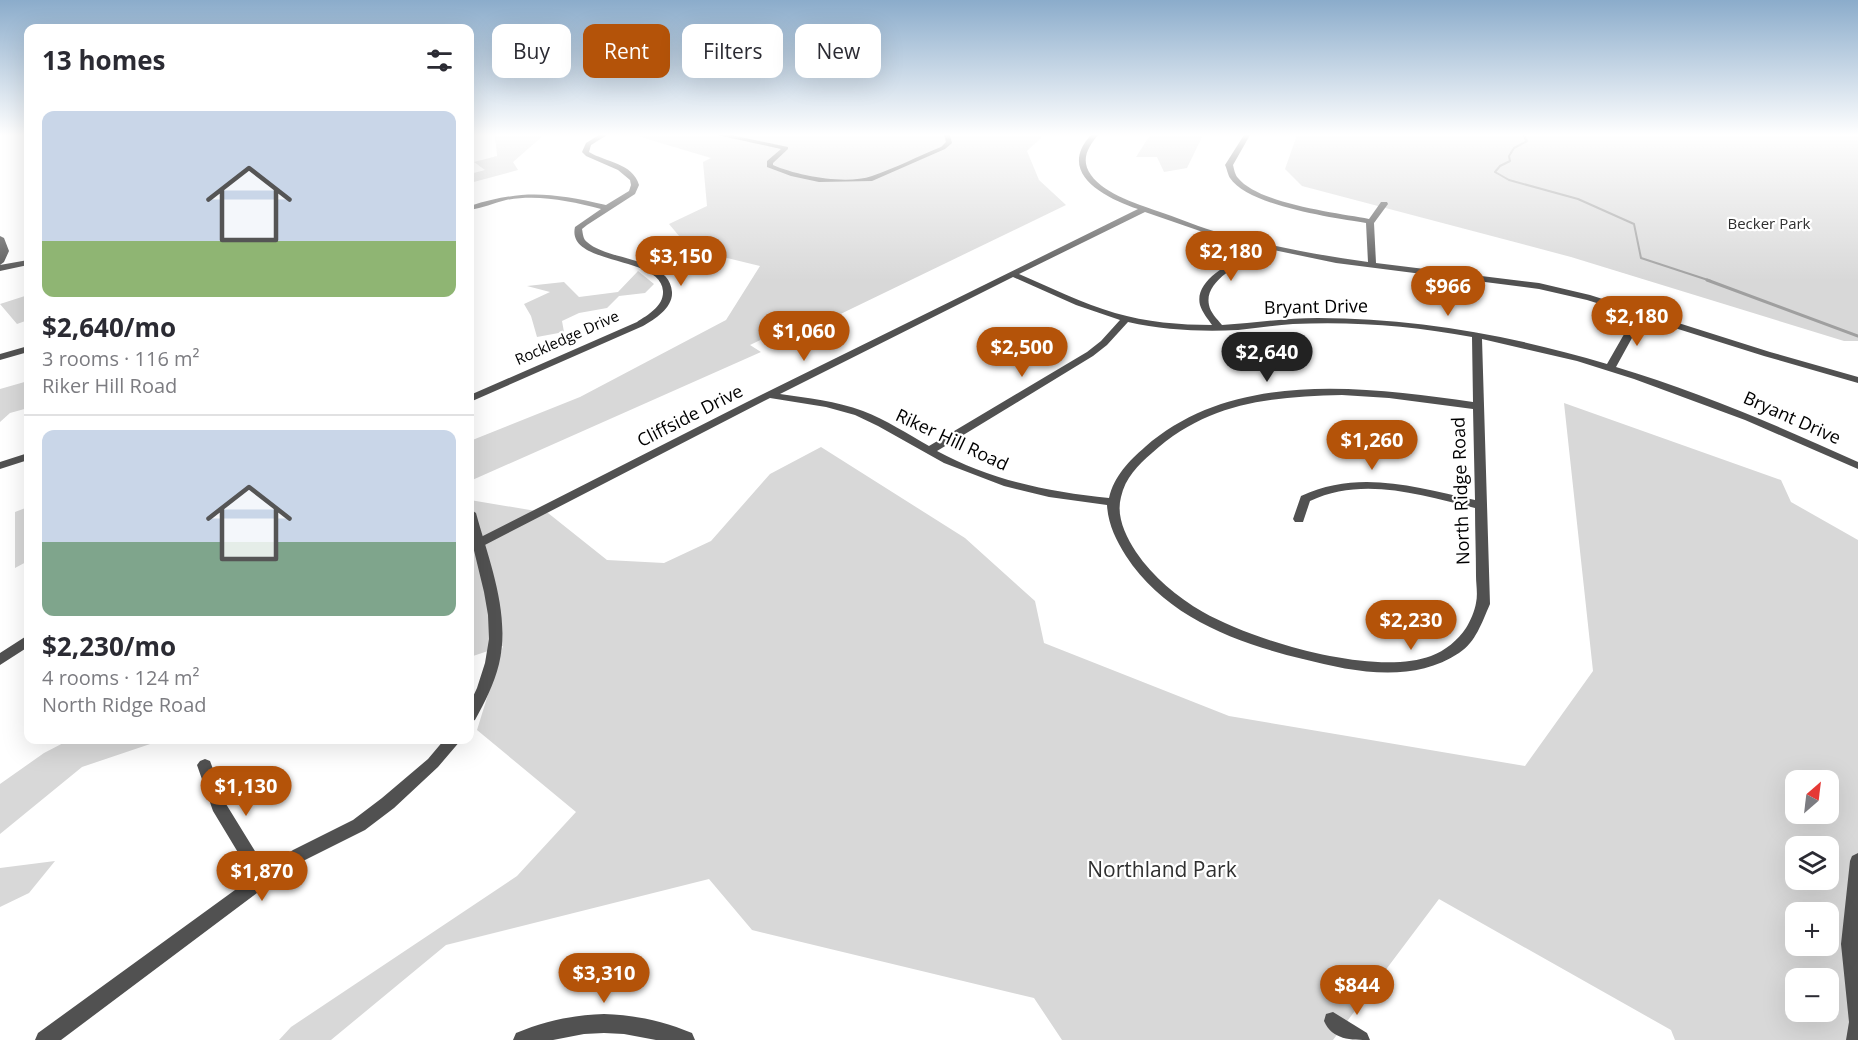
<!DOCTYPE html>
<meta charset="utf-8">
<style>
body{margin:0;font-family:"Open Sans",sans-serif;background:#f7f7f7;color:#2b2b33;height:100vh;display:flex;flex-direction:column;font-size:22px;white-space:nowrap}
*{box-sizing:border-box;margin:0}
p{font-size:20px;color:#7c7c81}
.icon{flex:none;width:33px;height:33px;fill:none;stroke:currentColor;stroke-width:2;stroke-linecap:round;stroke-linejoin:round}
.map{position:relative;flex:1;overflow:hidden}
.drawer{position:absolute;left:24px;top:24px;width:450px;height:720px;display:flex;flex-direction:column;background:#fff;border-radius:12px;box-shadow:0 6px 24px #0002}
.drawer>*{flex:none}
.top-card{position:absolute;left:492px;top:24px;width:570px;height:54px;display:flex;gap:12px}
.needle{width:39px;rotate:28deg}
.tools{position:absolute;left:1785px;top:770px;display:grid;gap:12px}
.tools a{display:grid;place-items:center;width:54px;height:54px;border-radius:12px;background:#fff;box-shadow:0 6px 24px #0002;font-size:30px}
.price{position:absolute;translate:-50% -51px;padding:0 14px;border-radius:21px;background:#b45309;color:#fff;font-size:20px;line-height:39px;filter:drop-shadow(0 2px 3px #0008)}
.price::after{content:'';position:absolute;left:50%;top:36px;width:18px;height:14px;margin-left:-9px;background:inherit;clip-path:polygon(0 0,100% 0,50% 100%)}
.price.active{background:#222;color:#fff}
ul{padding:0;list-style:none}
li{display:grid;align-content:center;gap:12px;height:318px;padding:0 18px}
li+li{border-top:2px solid #e1e1e2}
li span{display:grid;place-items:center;height:186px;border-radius:12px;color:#555}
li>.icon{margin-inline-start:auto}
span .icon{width:108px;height:108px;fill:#fffc;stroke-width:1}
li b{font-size:26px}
h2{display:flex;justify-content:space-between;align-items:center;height:72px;padding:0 18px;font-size:26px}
.pill{padding:0 21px;border-radius:12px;background:#fff;box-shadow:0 6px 24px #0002;font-size:21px;line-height:54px}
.pill.active{background:#b45309;color:#fff}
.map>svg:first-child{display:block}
.green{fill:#d8d8d8;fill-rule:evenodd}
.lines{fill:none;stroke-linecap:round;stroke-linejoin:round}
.stream-far1{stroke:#9f9f9f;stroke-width:2}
.stream{stroke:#9f9f9f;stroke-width:3}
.minor{fill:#515151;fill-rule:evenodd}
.tertiary{fill:#515151;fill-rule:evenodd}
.labels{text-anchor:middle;stroke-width:4.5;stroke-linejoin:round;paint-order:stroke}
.far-park-label{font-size:15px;fill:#2f2f2f;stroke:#fff}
.far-street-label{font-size:15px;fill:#000;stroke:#fff}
.street-label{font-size:18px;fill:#000;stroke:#fff}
.near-park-label{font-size:21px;fill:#2f2f2f;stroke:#fff}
</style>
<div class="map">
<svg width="1858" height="1040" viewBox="0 0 1858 1040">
<rect width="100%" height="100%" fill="#fff"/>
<!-- green -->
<path class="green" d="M495,135h49l-31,27 5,8 -48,13v-9l15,-4 -11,-8 23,-6z
M634,135h410l-17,16 12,29 27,25 -271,131 -12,-7 -33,16 11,7 -291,129v-40l110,-44 146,-77 34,-54 -70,-17 -21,-25 38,-18 -4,-44 8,-4z
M1150,135h53l-16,33 -23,4 -7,-15h-21z
M1297,135h561v206h-14l-273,-84 -269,-71 -17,-17z
M638,271l16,13 -9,9 -26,3 -12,12 -28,5 -17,8 2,11 -27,5 -6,-21 -7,-12 26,-12 -23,-6 37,-4 15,15 39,-5z
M28,295v25l-11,4 -17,-20z
M28,381v27l-18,5 -10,9v-33z
M1564,403l217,77 10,22 67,38v500h-183l-4,-10 -232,-131 -106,141h-271l-28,-42 -282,-68 -43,-51 -263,66 -115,95h-52l12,-13 226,-151 59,-64 -99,-82 26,-84 -33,11v-157l78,13 59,47 57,3 47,-22 59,-67 51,-27 144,91 70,63 9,42 185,73 296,50 68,-95zM1796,780h32v33h-32zM1796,846h32v33h-32zM1796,912h32v33h-32zM1796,978h32v33h-32z
M28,507v54l-13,7v-56z
M69,740h93l-80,27 -82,67v-50l44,-31z
M55,861l-26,32 -29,14v-39z"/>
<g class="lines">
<!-- stream-far1 -->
<path class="stream-far1" d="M1523,135l4,6 -13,7 -5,8 1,5 -10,5 -5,6 14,8 69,19 56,25 7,34 70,23"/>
<!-- stream -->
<path class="stream" d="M1707,280l151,56"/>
<!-- minor -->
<path class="minor" d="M599,135h8l-16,10 -2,7c16,10 44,11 50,33l-4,9 -48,31 -5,4c1,5 1,10 5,13 20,19 83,15 85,50 1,16 -17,27 -29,34l-173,76v-7l167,-73c11,-7 27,-16 26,-31 -2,-36 -97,-25 -88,-64l26,-18c-31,-8 -63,-15 -95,-9 -12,3 -24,8 -36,10v-4c53,-17 82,-13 136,-1l23,-14 2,-6 -1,-5 -12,-10 -32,-14 -4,-4 4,-9z
M717,135h14l57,12v2l-15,14v2c25,11 73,20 99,11 24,-8 46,-20 69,-29l5,-5 -2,-7h6l2,8 -7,6 -73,32 -53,1 -28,-6 -24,-9v-6l14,-12z
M1091,135h7c-10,12 -18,25 -7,40 14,20 50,30 72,38 23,8 46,18 70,23 44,11 90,20 135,26l-2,-39c-31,-5 -118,-17 -136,-45 -2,-3 -3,-9 -5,-13l19,-30h6l-17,30c1,4 2,10 5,13 21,26 99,35 131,41l12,-17h6l1,2 -14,19 2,40 163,20 51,12 180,57 88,25v6l-94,-27 -121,-38 -27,49c83,25 163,59 242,95v7l-113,-49 -111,-41 -57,-18 -95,-22 8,265c-8,18 -14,38 -31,49 -47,31 -105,19 -156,6 -67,-16 -137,-42 -177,-103 -10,-16 -18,-32 -19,-51l-58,-8 -45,-11 -60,-23 -66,-37 -23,-11 -29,-8 -56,-9 -289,149h-8l-2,-3 2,-3 274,-139 391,-193c-33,-11 -82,-36 -47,-74zM1145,212l81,28 34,7c-19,11 -67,30 -60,58 2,7 8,14 12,20 -32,0 -66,-3 -97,-12 -33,-10 -64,-25 -96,-39zM1269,249l67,14 203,26 48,11 48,15 -28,49c-93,-28 -191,-46 -289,-46 -32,0 -64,5 -96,7 -5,-6 -12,-13 -13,-20 -6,-27 41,-46 60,-56zM1013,277l63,28 44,15 -19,21 -14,11 -158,94c-21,-12 -43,-26 -66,-35 -27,-10 -55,-13 -83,-17zM1128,322c36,8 74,10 110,8 19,-2 37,-5 55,-6 60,-3 121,2 179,13l1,65c-107,-15 -239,-33 -328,45 -16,14 -31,29 -36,51 -60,-6 -119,-18 -172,-47l156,-95 14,-11zM1342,395l47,3 84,11 2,91c-60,-13 -116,-31 -174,-4l-8,23 2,3h8l7,-21c53,-25 111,-6 165,7 0,22 1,45 1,68 0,8 2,18 0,27 -1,7 -6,19 -10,25 -8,12 -21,23 -35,28 -57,21 -177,-15 -228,-44 -26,-15 -50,-35 -67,-60 -11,-17 -20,-36 -15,-55 4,-19 17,-32 31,-44 56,-51 118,-56 190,-58z
M0,236l4,2 5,13 -5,11 -4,3z
M28,260v5l-28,6v-6z
M28,346v6l-28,8v-6z
M28,453v7l-28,9v-7z
M28,635v12l-28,18v-12z
M205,759l5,2 16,43 43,70 3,5 -3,5 -6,3 -6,-3 -44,-73 -16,-46 3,-4z
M1858,853v187h-12l3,-18 -8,-78 9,-83 2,-5z
M1333,1012l34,21 3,7c-19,0 -38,0 -46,-19l2,-7z
M604,1014c31,1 59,7 88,19l3,7h-39l-32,-6 -20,-1 -20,1 -31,6h-40l3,-7c29,-12 57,-18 88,-19z"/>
<!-- tertiary -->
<path class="tertiary" d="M470,509l6,4c13,48 35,101 23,151 -5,20 -14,38 -24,56l-5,2v-19l7,-15 8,-25 4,-24 -1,-24 -4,-23 -14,-58z
M444,740h17l-23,27 -44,41 -29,22 -60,30 -36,24 -208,156h-26l3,-7 219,-159 36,-24 60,-30 29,-22 46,-39z"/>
</g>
<!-- sky -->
<linearGradient id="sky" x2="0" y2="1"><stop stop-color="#8baccb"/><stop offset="0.48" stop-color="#fff"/><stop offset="1" stop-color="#fff" stop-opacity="0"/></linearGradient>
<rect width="1858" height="281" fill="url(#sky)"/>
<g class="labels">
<!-- far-park labels -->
<g class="far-park-label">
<text x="1769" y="229">Becker Park</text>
</g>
<!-- far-street labels -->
<g class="far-street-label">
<text transform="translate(567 338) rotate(-24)" y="5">Rockledge Drive</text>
</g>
<!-- street labels -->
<g class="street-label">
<text transform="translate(1316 307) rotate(-1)" y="6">Bryant Drive</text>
<text transform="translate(690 416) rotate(-27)" y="6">Cliffside Drive</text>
<text transform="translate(1792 418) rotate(24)" y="6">Bryant Drive</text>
<text transform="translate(952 440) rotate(25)" y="6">Riker Hill Road</text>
<text transform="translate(1461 491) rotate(-92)" y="6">North Ridge Road</text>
</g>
<!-- near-park labels -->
<g class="near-park-label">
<text x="1162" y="877">Northland Park</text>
</g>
</g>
</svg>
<div class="tools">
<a><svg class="needle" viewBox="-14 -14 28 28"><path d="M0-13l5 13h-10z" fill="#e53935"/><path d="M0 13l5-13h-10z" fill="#7c7c81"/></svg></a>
<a><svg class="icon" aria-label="layers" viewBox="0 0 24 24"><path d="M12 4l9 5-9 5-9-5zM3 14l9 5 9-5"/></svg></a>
<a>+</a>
<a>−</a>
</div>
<b class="price" style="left:1231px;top:282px">$2,180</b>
<b class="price" style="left:681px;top:287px">$3,150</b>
<b class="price" style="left:1448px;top:317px">$966</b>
<b class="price" style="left:1637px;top:347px">$2,180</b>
<b class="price" style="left:804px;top:362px">$1,060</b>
<b class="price" style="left:1022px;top:378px">$2,500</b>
<b class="price active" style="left:1267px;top:383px">$2,640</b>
<b class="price" style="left:1372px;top:471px">$1,260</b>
<b class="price" style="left:1411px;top:651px">$2,230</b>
<b class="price" style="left:246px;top:817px">$1,130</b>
<b class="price" style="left:262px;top:902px">$1,870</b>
<b class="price" style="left:604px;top:1004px">$3,310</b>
<b class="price" style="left:1357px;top:1016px">$844</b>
<div class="top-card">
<a class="pill">Buy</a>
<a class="pill active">Rent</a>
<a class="pill">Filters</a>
<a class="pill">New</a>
</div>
<section class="drawer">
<h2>13 homes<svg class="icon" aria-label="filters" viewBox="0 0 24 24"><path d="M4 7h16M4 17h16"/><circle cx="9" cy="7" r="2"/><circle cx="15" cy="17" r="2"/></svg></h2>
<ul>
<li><span style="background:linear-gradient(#c9d6e8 70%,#8fb573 0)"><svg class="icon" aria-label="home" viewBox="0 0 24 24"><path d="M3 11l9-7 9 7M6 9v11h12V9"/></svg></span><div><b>$2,640/mo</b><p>3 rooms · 116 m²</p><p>Riker Hill Road</p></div></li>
<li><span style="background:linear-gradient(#c9d6e8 60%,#7fa58c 0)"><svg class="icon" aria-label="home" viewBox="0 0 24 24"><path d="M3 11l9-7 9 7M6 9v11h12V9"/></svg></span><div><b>$2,230/mo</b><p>4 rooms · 124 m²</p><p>North Ridge Road</p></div></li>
</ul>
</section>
</div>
